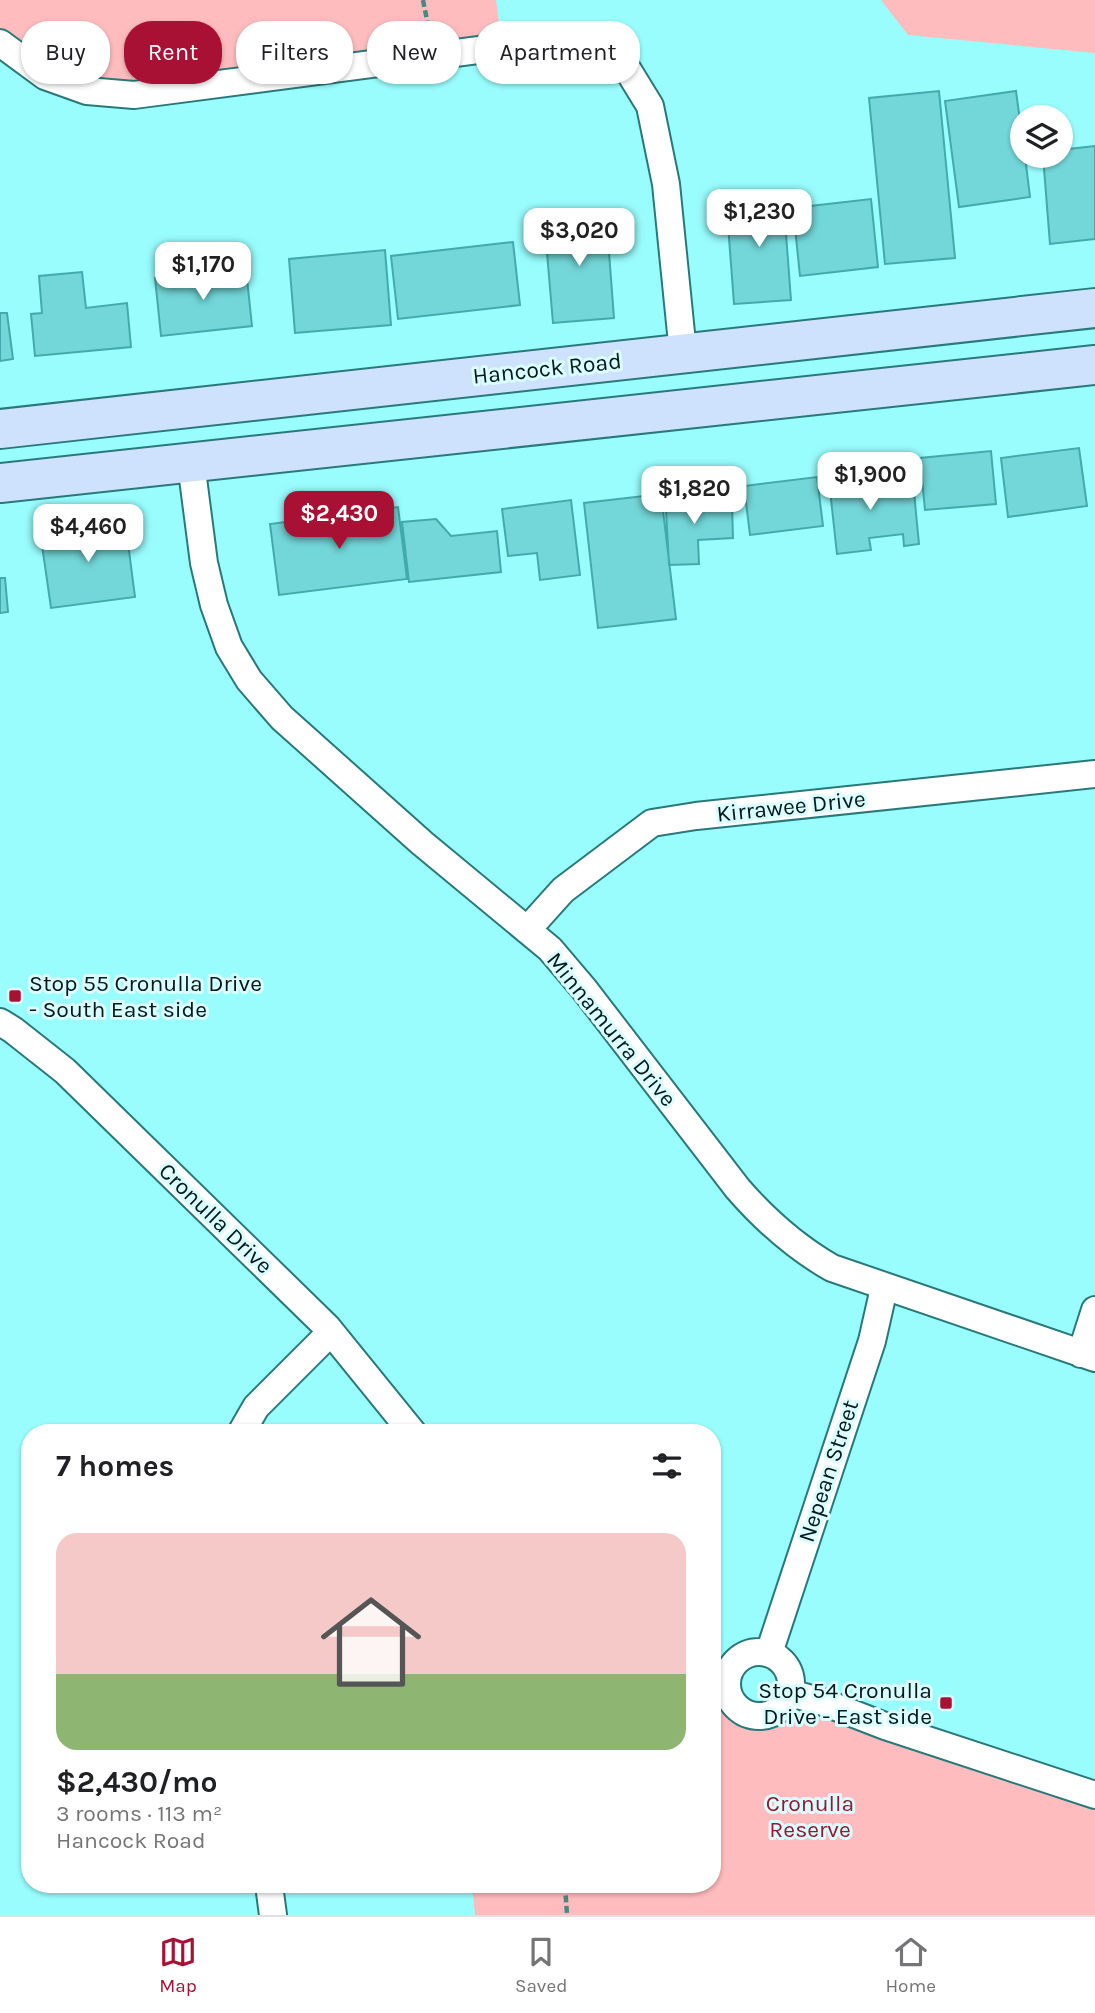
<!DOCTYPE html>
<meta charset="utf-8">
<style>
body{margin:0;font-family:Karla,sans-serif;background:#f6f6f6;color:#202124;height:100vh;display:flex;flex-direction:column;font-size:26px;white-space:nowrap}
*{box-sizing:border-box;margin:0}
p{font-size:23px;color:#757577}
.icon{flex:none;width:38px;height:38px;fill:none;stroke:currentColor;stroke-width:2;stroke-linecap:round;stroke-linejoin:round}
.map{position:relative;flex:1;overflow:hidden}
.side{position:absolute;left:21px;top:1424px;width:700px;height:469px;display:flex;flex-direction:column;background:#fff;border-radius:28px;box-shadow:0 2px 5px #0004}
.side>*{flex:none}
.top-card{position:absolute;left:21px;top:21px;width:700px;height:63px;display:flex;gap:14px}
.controls{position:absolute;left:1010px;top:105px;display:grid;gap:14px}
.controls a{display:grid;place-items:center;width:63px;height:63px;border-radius:50%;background:#fff;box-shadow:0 2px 5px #0004;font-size:35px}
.price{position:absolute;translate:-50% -60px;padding:0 16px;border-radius:14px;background:#fff;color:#222;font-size:23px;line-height:46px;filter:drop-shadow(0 2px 4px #0008)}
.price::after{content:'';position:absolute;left:50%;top:42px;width:21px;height:16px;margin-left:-10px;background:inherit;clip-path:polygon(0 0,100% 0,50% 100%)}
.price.on{background:#a91134;color:#fff}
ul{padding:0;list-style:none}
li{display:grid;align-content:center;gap:14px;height:371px;padding:0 35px}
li+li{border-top:2px solid #e0e0e0}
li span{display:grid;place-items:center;height:217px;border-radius:21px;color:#555}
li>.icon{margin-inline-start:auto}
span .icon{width:126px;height:126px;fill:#fffc;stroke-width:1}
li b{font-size:30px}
h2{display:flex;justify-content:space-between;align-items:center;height:84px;padding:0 35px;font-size:30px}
.tag{padding:0 24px;border-radius:28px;background:#fff;box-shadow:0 2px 5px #0004;font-size:24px;line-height:63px}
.tag.on{background:#a91134;color:#fff}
.menu{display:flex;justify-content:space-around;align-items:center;height:98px;border-top:2px solid #e0e0e0;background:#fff;font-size:19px;color:#757577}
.menu a{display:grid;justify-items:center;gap:4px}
.menu .on{color:#a91134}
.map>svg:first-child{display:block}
.green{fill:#febcbe}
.building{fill:#73d7d9;stroke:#43aaac;stroke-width:2}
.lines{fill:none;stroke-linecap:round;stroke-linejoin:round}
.minor-casing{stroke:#2a797a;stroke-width:30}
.secondary-casing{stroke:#2a797a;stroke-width:42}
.path{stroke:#4b8787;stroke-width:4.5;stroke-dasharray:7 3.5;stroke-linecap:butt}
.minor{stroke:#fff;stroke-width:26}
.secondary{stroke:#cee2fe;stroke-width:38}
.poi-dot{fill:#a91134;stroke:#dafeff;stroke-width:2.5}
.labels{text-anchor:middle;stroke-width:6;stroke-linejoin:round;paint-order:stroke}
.street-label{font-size:23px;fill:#031818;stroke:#dafeff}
.poi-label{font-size:23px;fill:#031818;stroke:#dafeff;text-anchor:start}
.park-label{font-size:23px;fill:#961730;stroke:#dafeff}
</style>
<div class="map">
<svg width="1095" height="1915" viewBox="0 0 1095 1915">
<rect width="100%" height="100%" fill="#99fdfe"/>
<!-- green -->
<path class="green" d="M0,0h496l5,36 -368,47 -44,-3 -39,-15 -50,-37z
M881,0h214v53l-187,-18z
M712,1694c9,9 17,21 28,28 19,12 35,0 54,-3 13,-3 26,-1 39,2l262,89v105h-620l-3,-30h240z"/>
<!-- building -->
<path class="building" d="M939,91l16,167 -70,6 -16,-166z
M1016,91l6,45v20h3l5,41 -71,10 -14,-106z
M1095,146v93l-45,5 -7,-88h17v-6z
M783,194l8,106 -57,4 -8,-106z
M871,199l7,68 -78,9 -7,-68z
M606,213l8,105 -61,5 -9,-105z
M513,242l7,63 -122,14 -7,-63z
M385,250l6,75 -96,8 -6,-74z
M246,269l6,57 -91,10 -6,-58z
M82,272l4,36 41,-5 4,44 -96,9 -4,-42 11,-1 -3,-37z
M0,313h7l6,46 -13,2z
M1079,448l8,58 -79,11 -7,-59z
M991,451l5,53 -71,6 -5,-52z
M860,468l2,19 51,-5 6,62 -15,2 -1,-12 -34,4 2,12 -34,4 -9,-82z
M817,477l6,49 -73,9 -6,-49z
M694,491l5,15 33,-1 1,33 -35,2 1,24 -30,1 -4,-73z
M661,494l15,125 -78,9 -14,-125z
M571,500l9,75 -40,5 -3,-27 -29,3 -6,-47z
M398,507l9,72 -128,16 -9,-71z
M436,519l15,17 46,-5 4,41 -92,10 -7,-60z
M125,520l10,77 -84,11 -11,-77z
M0,578h5l3,34 -8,1z"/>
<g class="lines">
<!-- minor casing -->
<g class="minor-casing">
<path id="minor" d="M0,43l45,33 42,15 47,4 452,-59 29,13 35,57 16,78 17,169
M191,463l13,100 10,42 15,42 20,33 33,38 140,125 128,106 34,40 154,200c28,32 57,58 94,79l263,90
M527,930l36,-40 89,-67 44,-7 399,-42
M0,1022l13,8 52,41 262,256 86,106
M1081,1354l14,-44
M241,1433l15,-26 75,-75
M727 1684a32 32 0 1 1 64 0a32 32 0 1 1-64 0Z
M769,1653l103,-312 12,-53
M790,1693l33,9 62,24 210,69
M269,1885l4,30"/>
</g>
<!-- secondary casing -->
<g class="secondary-casing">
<path id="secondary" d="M0,429l1095,-121
M0,483l1095,-118"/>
</g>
<!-- path -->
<path class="path" d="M423,0l6,30
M565,1885l2,30"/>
<!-- minor -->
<use href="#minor" class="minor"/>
<!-- secondary -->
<use href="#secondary" class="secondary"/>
</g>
<!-- markers -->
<g class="poi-dot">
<rect x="8" y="989" width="14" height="14" rx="3.5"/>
<rect x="939" y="1696" width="14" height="14" rx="3.5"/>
</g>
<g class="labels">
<!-- street labels -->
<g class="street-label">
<text transform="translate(547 368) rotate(-6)" y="8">Hancock Road</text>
<text transform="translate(791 806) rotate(-6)" y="8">Kirrawee Drive</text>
<text transform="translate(612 1029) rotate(51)" y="8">Minnamurra Drive</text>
<text transform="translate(216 1218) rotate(44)" y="8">Cronulla Drive</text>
<text transform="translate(828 1471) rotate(-72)" y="8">Nepean Street</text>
</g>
<!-- poi labels -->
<g class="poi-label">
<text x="29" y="991">Stop 55 Cronulla Drive<tspan x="29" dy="26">- South East side</tspan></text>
<text x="932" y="1698" text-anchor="end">Stop 54 Cronulla<tspan x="932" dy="26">Drive - East side</tspan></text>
</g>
<!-- park labels -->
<g class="park-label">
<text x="810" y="1811">Cronulla<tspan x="810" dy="26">Reserve</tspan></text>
</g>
</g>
</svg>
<div class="controls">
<a><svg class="icon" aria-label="layers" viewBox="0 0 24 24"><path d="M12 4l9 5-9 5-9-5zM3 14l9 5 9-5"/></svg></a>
</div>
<b class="price" style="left:759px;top:249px">$1,230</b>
<b class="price" style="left:579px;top:268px">$3,020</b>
<b class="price" style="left:203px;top:302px">$1,170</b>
<b class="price" style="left:870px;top:512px">$1,900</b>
<b class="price" style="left:694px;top:526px">$1,820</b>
<b class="price on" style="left:339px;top:551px">$2,430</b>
<b class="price" style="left:88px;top:564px">$4,460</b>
<div class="top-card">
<a class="tag">Buy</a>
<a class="tag on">Rent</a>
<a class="tag">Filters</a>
<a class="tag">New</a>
<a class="tag">Apartment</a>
</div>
<section class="side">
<h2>7 homes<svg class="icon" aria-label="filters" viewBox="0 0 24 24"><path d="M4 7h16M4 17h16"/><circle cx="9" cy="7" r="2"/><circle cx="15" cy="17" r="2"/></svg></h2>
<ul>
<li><span style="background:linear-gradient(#f6c9c9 65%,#8fb573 0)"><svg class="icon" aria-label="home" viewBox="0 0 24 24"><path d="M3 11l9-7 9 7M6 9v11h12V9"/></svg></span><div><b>$2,430/mo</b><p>3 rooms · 113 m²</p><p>Hancock Road</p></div></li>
</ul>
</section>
</div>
<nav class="menu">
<a class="on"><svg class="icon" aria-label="map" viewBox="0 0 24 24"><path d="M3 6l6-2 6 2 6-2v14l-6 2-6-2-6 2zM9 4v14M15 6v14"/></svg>Map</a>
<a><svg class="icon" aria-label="saved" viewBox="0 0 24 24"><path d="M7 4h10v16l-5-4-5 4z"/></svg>Saved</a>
<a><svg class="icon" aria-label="home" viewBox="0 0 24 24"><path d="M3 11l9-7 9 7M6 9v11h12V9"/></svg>Home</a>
</nav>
